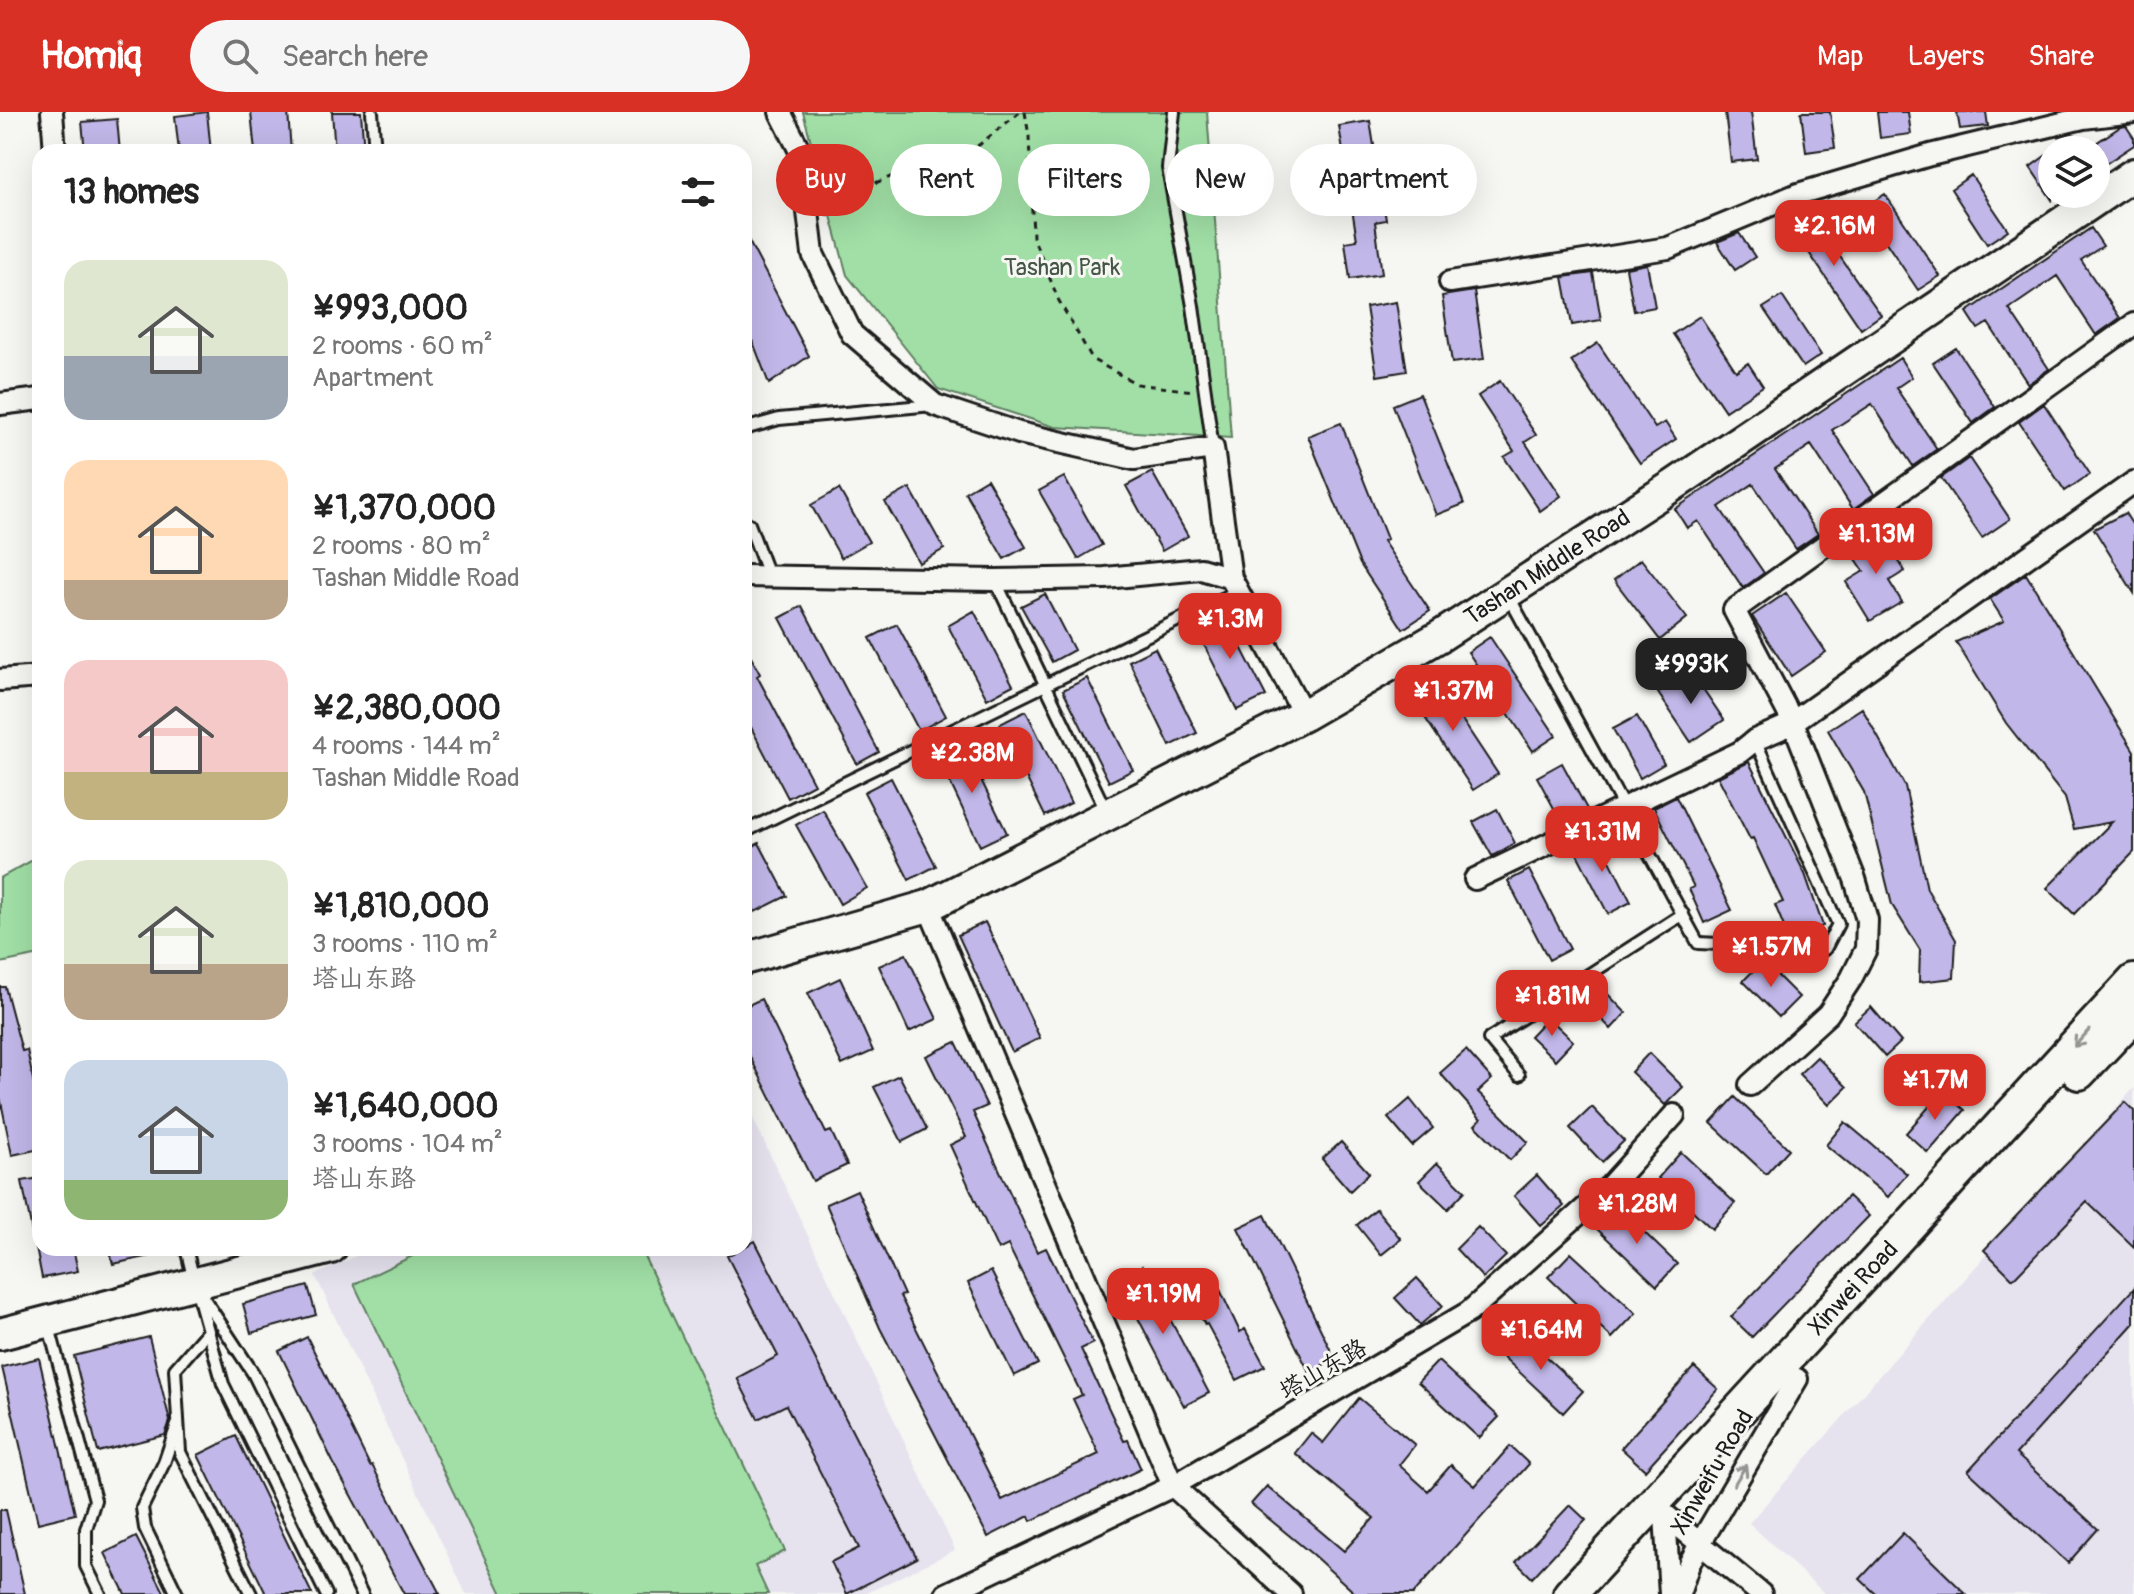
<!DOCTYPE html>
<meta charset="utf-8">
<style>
body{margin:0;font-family:Pangolin,"LXGW WenKai TC",sans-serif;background:#f6f6f6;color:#222;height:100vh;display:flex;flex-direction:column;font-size:30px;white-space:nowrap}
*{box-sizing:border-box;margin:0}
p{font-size:26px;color:#767676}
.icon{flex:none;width:44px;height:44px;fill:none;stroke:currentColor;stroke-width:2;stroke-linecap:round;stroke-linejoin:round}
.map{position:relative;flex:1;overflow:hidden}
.panel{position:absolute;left:32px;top:32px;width:720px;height:1112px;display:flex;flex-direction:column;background:#fff;border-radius:24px;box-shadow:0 8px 32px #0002}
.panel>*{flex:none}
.hud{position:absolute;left:776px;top:32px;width:760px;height:72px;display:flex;gap:16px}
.buttons{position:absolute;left:2038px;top:24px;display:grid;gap:16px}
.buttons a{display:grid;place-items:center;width:72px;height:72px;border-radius:50%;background:#fff;box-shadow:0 8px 32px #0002;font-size:40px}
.price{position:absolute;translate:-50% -68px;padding:0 18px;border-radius:16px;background:#d93025;color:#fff;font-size:26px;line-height:52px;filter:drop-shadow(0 2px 4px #0008)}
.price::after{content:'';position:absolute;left:50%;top:48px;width:24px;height:18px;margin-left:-12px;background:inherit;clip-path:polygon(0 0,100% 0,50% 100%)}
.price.active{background:#222;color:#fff}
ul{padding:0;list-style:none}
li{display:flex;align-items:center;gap:24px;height:200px;padding:0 32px}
li span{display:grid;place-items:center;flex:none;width:224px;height:160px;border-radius:24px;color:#555}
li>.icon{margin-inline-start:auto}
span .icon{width:96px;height:96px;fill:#fffc;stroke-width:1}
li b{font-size:34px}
h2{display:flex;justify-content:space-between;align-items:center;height:96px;padding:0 32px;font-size:34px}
.chip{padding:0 28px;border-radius:36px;background:#fff;box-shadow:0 8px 32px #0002;font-size:28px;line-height:72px}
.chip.active{background:#d93025;color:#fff}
header{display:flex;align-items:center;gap:48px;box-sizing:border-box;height:112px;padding:0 40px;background:#d93025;color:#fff}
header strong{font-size:38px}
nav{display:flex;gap:44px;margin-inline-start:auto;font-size:28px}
.search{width:560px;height:72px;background:#f6f6f6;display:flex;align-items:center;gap:20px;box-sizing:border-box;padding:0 28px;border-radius:44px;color:#767676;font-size:30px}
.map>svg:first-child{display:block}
.built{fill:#e6e3ef}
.green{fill:#a1dfa6;stroke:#5e7e61;stroke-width:2}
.building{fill:#c1b7e8;stroke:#1c1c1c;stroke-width:2}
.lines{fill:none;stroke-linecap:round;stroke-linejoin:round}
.lane-casing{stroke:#1c1c1c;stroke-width:16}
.street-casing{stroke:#1c1c1c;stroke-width:26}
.secondary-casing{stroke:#1c1c1c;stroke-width:36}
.primary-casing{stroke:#1c1c1c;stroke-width:38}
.path{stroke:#1c1c1c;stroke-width:3;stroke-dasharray:6 6;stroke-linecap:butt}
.lane{stroke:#f6f6f2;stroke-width:10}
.street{stroke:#f6f6f2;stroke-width:20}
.secondary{stroke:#f6f6f2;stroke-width:30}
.primary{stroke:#f6f6f2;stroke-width:32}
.oneway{stroke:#949492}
.labels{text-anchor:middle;stroke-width:6;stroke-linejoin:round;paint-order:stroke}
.park-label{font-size:24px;fill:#445645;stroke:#f6f6f2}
.street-label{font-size:24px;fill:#1c1c1c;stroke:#f6f6f2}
</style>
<header>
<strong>Homiq</strong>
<div class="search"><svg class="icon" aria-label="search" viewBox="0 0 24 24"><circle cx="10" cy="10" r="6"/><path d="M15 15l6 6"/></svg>Search here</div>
<nav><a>Map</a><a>Layers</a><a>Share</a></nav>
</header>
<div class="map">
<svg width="2134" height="1482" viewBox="0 0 2134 1482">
<rect width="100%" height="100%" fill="#f6f6f2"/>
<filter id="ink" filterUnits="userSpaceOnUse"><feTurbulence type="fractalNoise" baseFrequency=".0125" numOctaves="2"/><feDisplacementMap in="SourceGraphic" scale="16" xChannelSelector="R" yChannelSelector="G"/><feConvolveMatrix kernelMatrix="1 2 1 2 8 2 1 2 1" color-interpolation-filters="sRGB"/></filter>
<g filter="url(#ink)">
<!-- built -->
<path class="built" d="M2134,976v506h-309l-76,-71z
M744,987l211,451 -90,44h-399l-151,-319 58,-27h371z"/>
<!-- green -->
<path class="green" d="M803,0h404l24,326 -176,-11 -117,-38 -91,-114z
M40,744v99l-40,8v-85z
M429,1136h211l145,303 -30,15 13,28h-266l-148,-310z"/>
<!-- building -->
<path class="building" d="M207,0l4,40h-32l-4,-36z
M251,0h37l3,40h-36z
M332,0h29l3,40h-29z
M1725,0h26l6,47 -26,3z
M1801,0h29l5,36 -29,4z
M1877,0h31l3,22 -31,4z
M1957,0h29l2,14 -28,3z
M117,7l3,33h-35l-3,-30z
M1370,9l16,99 -11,2 7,52 -32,5 -5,-37 12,-2 -18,-114z
M2126,14l8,12v7l-32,21 -6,-9v-7l-6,-3 30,-20z
M2052,39v49l-22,-33z
M1971,63l37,55 -21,14 -36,-55z
M1885,82l55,82 -22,14 -55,-82z
M1805,95l76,108 -20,14 -75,-110z
M2091,116l12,18 -22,14 39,58 -24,17 -39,-59 -48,33 40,60 -21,15 -40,-61 -10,6 -11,-17z
M744,120l65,124 -40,28 -16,-42 -9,5z
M1739,121l16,24 -20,13 -18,-28z
M1647,152l8,43 -21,4 -8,-43z
M1593,161l8,47 -29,5 -9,-48z
M1474,179l10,68 -32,4 -10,-67z
M1782,184l39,59 -18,12 -40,-59z
M1396,190l11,69 -30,5 -11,-69z
M1700,204l36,55 12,-8 15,23 -38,25 -52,-77z
M1598,231l57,85 10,-6 11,17 -36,24 -69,-102z
M1956,236l39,59 -22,16 -40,-60z
M1900,246l12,19 -16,11 41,61 -24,17 -41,-62 -40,26 42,64 -21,15 -42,-64 -36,24 43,65 -22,15 -43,-65 -34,23 45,66 -21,15 -45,-67 -11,7 -12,-19z
M1500,269l36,54 -11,7 36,54 -21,15 -36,-54 10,-6 -36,-55z
M1420,282l44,110 -28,11 -43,-110z
M2044,292l46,70 -25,17 -46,-69z
M1341,311l46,116 -4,2 47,70 -27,18 -43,-65 -52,-128z
M1969,346l41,61 -28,19 -41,-60z
M1152,360l36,64 -26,15 -36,-65z
M1064,365l38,68 -24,14 -39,-68z
M987,367l39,68 -22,12 -39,-67z
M910,376l34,61 -25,14 -34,-61z
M839,377l30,53 -28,16 -30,-53z
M2125,401l9,14v66l-40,-64z
M1880,419l25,40 -16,10 13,21 -32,19 -24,-39 18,-11 -14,-21z
M1641,447l46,59 -27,22 -46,-60z
M2026,462l108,177v101l-60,62 -27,-26 65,-66 -38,7 -9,-31 -59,-75 -50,-81 48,-21 -14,-22z
M1786,481l40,59 -35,24 -39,-60z
M1045,482l29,56 -22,12 -31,-56z
M802,494l77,146 -22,12 -77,-146z
M974,499l39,74 -26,14 -39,-73z
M1223,500l43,84 -29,14 -42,-83z
M897,512l49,92 -27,15 -49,-93z
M1490,525l66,99 -23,15 -65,-99z
M744,532l16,30 -3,2 57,108 -26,14 -44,-84z
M1155,536l42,85 -27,13 -41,-85z
M1691,559l33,49 -33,22 -33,-49z
M1433,564l65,98 -25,16 -65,-98z
M1087,566l46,92 -24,12 -46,-92z
M1862,596l43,78 22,103 29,51 -2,38 -35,4 1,-32 -28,-45 -28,-113 -36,-62z
M1026,599l45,92 -26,13 -45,-92z
M1637,604l27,48 -24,14 -27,-49z
M963,631l44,90 -27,13 -43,-91z
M1749,650l56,112 18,52 -34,13 -14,-34 8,-3 -30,-64 -3,1 -32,-62z
M1562,651l26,48 -26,12 -25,-46z
M891,666l45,88 -27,14 -45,-88z
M1676,685l56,113 -28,13 -15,-34 5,-2 -40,-79z
M1497,697l18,34 -23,13 -19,-34z
M823,698l44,78 -27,16 -44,-79z
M1597,723l34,67 -23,12 -35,-68z
M759,731l28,53 -32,16 -11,-21v-40z
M1529,758l41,79 -21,11 -41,-79z
M985,810l55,116 -28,14 -54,-117z
M906,842l31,65 -28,13 -30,-66z
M1763,849l36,36 -20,20 -36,-36z
M840,866l33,73 -31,14 -34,-72z
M1599,873l27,28 -15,16 -27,-28z
M0,875h5l17,64 5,-1 13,64v35l-28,6 -12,-58z
M761,887l65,134 5,-2 16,34 -34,16 -69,-136v-38z
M1871,895l30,35 -16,15 -31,-35z
M1548,905l25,24 -18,19 -25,-24z
M956,930l31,64 -14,6 64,140 9,-4 47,95 -12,6 43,92 4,-1 13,29 -110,52 -2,-5 -41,21 -108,-209 -54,-124 31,-14 47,105 -4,1 102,204 97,-46 -26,-55 9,-4 -74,-150 -10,5 -48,-105 16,-8 -40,-81z
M1466,938l26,29 -14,13 50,50 -18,18 -35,-35 6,-6 -41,-46z
M1649,941l34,34 -18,18 -34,-33z
M1817,945l30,30 -18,18 -30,-31z
M899,963l28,54 -25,13 -28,-55z
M1943,979l22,19 -37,43 -22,-20z
M1735,985l54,52 -23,25 -55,-51z
M1410,987l23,29 -21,18 -24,-28z
M2125,990l9,9v136l-47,-45 -74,77 -29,-29z
M1592,995l32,34 -22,21 -32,-34z
M1845,1010l62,52 -19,23 -62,-52z
M1341,1030l28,31 -19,18 -28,-32z
M1681,1040l54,51 -23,26 -54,-51z
M1437,1051l28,28 -17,18 -29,-28z
M1537,1063l27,31 -23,20 -27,-30z
M40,1066v58l-7,1 -11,-56z
M1848,1084l21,20 -117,121 -21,-20z
M1618,1095l59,57 -20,22 -60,-57z
M1376,1097l25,30 -20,16 -24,-30z
M1265,1103l70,144 -26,13 -71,-144z
M1478,1115l28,29 -23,22 -27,-29z
M755,1129l162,317 -70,36 -16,-32 28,-14 -73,-143 -28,14 -21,-41 41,-22 -51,-100z
M36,1136h37l5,23 -36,7z
M109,1136h51v6l-47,10z
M1571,1141l65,60 -24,25 -64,-61z
M1142,1154l67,127 -25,13 -66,-126z
M991,1159l47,93 -24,12 -46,-93z
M1213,1163l27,57 5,-3 20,37 -28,14 -30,-56 -2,1 -18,-37z
M1417,1166l26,28 -23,19 -25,-27z
M308,1174l8,29 -65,18 -8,-29z
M2134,1176v35l-118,131 82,75 -30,34 -100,-92z
M1519,1220l64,59 -20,22 -64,-60z
M149,1225l21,84 -5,14 -67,17 -24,-96z
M307,1225l63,129 2,-1 68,129h-36l-71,-132 -54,-111z
M39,1246l36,156 -37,9 -36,-156z
M1438,1249l61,56 -20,21 -61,-56z
M1694,1255l24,22 -73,81 -24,-22z
M1359,1286l56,47 -16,20 29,26 23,-26 24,21 35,-40 19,18 -116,130h-57l-43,-39 -62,-51 16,-18 77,65 30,-33 -79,-65 16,-20 12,10z
M236,1324l76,158h-46l-68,-139z
M1570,1393l16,15 -54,58 -16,-16z
M0,1398h6l19,84h-25z
M1903,1421l63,61h-90l-16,-15z
M136,1425l29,57h-40l-20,-41z"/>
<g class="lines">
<!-- lane casing -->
<g class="lane-casing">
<path id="lane" d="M372,0l3,40
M1174,0l-6,56 25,138 20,142
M744,317l35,-10 154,-14
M744,409l5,3 19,51
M995,468l112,233
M1508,483l190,348 127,6 13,-25 -83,-184
M744,720l494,-241
M1519,963l-30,-36 194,-125
M186,1136l9,37 58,88 109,221
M198,1183l25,89 103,210
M48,1211l47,177 -9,29v37l14,28
M208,1219l-33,38 5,83 71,142
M177,1313l-13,38 -22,45 3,20 32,66"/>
</g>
<!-- street casing -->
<g class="street-casing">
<path id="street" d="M52,0l3,40
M780,0l21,41 12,101 39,80 83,71 84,28 115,26 79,-11 18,130
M1450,170l218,-34 130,-54 132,-39 153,-37 51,-6
M0,292l40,-5
M744,464l251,4 110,-2 96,-9 30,9 73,137
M0,568l40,-3
M1475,767l265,-127 15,-12 32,-14 347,-244
M928,794l245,580 118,108
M1750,973l78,-71 23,-35 15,-30 1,-29 -12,-41 -62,-157 -59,-112 400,-286
M1651,1391l110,91
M1665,1403l5,79
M946,1482l227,-108 296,-174 141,-126 64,-71
M1679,1482l10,-30 12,-22 96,-163"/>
</g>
<!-- secondary casing -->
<g class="secondary-casing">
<path id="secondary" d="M744,847l184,-53 376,-191 138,-80 232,-150 460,-311
M0,1222l331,-86"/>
</g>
<!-- primary casing -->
<g class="primary-casing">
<path id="primary" d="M2079,961l55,-58
M1570,1482c187,-205 377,-408 564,-613"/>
</g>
<!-- path -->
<path class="path" d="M1025,0l4,24 4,101 26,64 34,59 44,24 56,7
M826,104l44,-31 74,-29 35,-11 41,-33"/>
<!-- lane -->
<use href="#lane" class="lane"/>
<!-- street -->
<use href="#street" class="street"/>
<!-- secondary -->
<use href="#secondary" class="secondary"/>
<!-- primary -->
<use href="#primary" class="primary"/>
</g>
<!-- one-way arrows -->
<defs><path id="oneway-shaft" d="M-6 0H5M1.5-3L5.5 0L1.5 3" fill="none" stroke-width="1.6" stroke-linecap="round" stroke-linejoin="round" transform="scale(2)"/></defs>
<g class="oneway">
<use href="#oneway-shaft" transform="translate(2082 926) rotate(132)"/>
<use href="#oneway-shaft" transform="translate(1740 1363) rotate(-59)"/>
</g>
</g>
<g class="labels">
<!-- park labels -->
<g class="park-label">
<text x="1062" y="163">Tashan Park</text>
</g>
<!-- street labels -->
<g class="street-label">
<text transform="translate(1547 455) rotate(-33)" y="8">Tashan Middle Road</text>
<text transform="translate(1853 1176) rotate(-47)" y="8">Xinwei Road</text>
<text transform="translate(1323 1257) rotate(-30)" y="8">塔山东路</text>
<text transform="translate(1712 1360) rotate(-60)" y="8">Xinweifu Road</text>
</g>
</g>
</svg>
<div class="buttons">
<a><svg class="icon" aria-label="layers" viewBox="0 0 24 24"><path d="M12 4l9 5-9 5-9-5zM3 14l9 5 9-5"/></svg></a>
</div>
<b class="price" style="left:1834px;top:156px">¥2.16M</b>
<b class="price" style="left:1876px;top:464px">¥1.13M</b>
<b class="price" style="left:1230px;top:549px">¥1.3M</b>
<b class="price active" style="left:1691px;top:594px">¥993K</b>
<b class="price" style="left:1453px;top:621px">¥1.37M</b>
<b class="price" style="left:972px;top:683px">¥2.38M</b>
<b class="price" style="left:1602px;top:762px">¥1.31M</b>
<b class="price" style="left:1771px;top:877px">¥1.57M</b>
<b class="price" style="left:1552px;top:926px">¥1.81M</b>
<b class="price" style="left:1935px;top:1010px">¥1.7M</b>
<b class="price" style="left:1637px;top:1134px">¥1.28M</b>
<b class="price" style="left:1163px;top:1224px">¥1.19M</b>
<b class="price" style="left:1541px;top:1260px">¥1.64M</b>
<div class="hud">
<a class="chip active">Buy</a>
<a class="chip">Rent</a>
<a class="chip">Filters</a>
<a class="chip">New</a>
<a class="chip">Apartment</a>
</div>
<section class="panel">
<h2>13 homes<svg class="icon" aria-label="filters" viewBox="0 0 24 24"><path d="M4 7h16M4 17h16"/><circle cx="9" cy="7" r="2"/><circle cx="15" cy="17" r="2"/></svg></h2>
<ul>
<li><span style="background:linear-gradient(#dfe7d0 60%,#9aa5b1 0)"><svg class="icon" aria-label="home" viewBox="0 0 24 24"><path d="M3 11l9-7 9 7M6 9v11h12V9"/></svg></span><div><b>¥993,000</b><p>2 rooms · 60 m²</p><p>Apartment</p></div></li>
<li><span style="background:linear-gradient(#ffd9b3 75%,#b9a48a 0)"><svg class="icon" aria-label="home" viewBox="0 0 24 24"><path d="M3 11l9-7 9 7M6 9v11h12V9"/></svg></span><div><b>¥1,370,000</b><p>2 rooms · 80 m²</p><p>Tashan Middle Road</p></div></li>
<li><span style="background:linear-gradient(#f6c9c9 70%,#c2b280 0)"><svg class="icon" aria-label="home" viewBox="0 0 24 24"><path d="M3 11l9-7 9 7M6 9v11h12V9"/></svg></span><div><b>¥2,380,000</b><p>4 rooms · 144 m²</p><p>Tashan Middle Road</p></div></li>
<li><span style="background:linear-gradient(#dfe7d0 65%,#b9a48a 0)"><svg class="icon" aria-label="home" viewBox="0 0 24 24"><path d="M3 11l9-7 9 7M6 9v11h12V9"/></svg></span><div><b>¥1,810,000</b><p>3 rooms · 110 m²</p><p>塔山东路</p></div></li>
<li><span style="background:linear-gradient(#c9d6e8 75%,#8fb573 0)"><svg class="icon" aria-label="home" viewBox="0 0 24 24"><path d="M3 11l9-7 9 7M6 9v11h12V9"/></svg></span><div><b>¥1,640,000</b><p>3 rooms · 104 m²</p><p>塔山东路</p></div></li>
</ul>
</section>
</div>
